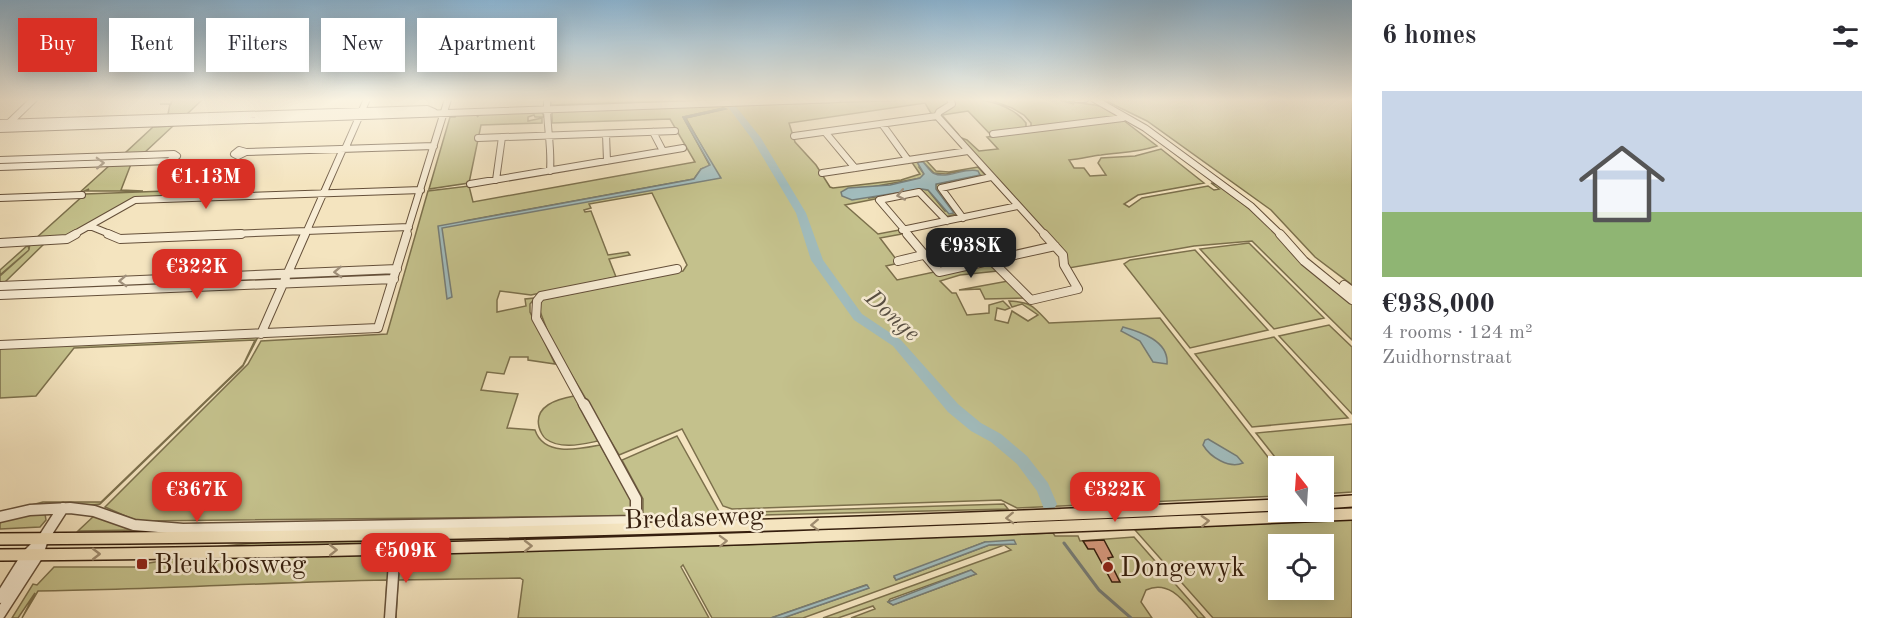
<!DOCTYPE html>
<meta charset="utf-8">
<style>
body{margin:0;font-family:"Old Standard TT",serif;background:#f7f7f7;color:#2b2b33;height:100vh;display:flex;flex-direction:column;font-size:22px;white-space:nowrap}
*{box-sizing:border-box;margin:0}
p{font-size:20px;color:#7c7c81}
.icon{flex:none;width:33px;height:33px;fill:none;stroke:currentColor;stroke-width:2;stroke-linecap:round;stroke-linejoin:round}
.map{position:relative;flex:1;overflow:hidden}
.side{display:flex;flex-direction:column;background:#fff;width:540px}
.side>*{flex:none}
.guide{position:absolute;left:18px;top:18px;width:570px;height:54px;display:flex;gap:12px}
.needle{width:39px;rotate:343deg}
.tools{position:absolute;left:1268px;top:456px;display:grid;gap:12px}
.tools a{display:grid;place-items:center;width:66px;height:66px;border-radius:0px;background:#fff;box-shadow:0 3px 15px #0003;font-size:30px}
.price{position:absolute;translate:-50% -51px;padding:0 14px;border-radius:12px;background:#d93025;color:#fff;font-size:20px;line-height:39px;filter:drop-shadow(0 2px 3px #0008)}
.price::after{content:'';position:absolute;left:50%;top:36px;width:18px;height:14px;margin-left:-9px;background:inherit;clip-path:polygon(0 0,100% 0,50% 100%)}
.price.selected{background:#222;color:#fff}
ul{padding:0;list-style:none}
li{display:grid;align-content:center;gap:12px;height:318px;padding:0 30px}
li span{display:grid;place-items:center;height:186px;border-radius:0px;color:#555}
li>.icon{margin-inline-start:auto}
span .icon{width:108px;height:108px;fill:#fffc;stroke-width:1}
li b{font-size:26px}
h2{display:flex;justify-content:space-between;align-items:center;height:72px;padding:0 30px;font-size:26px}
.tag{padding:0 21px;border-radius:0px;background:#fff;box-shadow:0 3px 15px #0003;font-size:21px;line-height:54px}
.tag.selected{background:#d93025;color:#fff}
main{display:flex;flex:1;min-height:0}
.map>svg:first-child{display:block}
.green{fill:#c4c18c;stroke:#7c704c;stroke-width:1.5;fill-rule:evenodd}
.water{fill:#a1bcbd;stroke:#767d77;stroke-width:1.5}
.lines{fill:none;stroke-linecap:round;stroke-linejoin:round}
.stream{stroke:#767d77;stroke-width:3}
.river{fill:#a1bcbd;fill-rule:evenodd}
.building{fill:#d5987c;stroke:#351e0d;stroke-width:1.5}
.minor-far2-casing{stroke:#65503a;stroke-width:8}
.minor-far1-casing{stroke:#65503a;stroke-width:10}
.minor-casing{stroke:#65503a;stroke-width:13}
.major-casing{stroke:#351e0d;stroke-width:14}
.minor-far2{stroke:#f8edd5;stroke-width:6}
.minor-far1{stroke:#f8edd5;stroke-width:8}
.minor{stroke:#f8edd5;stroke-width:10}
.major{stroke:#f4e4bf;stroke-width:11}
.oneway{stroke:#a0907b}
.oneway2{stroke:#9e8b6f}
.poi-dot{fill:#8f2418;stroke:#f8edd5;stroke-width:2}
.labels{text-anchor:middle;stroke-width:5;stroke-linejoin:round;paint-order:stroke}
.water-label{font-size:24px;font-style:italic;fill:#554d42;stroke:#f8edd5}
.near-street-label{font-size:27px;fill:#351e0d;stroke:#f8edd5}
.near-poi-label{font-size:27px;fill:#351e0d;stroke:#f8edd5;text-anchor:start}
</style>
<main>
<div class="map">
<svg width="1352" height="618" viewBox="0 0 1352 618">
<rect width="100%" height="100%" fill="#f4e4bf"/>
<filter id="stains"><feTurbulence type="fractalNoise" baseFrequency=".00333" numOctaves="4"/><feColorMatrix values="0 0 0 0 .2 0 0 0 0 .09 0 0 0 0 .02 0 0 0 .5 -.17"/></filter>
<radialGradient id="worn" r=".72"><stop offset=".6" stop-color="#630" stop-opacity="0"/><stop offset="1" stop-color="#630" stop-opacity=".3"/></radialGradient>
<!-- green -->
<path class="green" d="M172,99h31l-16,15h-19l2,-10h-10h11z
M552,99h170l-171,6z
M948,99l2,4 -16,12h-2l-7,-12 -136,20 6,19 21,23 14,22 3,1 68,-8 19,-6 -9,-13 14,-2 11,12 13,1 29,-5 8,9 -47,12 18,26 -12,3 -25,-27 -75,15 33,29 21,-4 3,4 -22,4 19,25 -13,3 11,14 37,-8 4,3 51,-10 9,6 -38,4 -20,6 12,12h4l11,22 22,-2v-8l14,-4 7,7 -5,2 -8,-2 -2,12 13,3 4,-12 16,10 10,-6 -16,-11 -10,3 -3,-6c23,1 25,6 40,22l111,-5 118,152v26l-261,12 -16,-8 -269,9 -9,-3 -41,-77 -63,26 -68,-115 -15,-39 147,-30 4,-6 -35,-72 -63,11 2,4 -7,2 1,2 6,-1 17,44 20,-3 2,3 -21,4 7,18 -85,18 -31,-4 -3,9v12l29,-6 -1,-7 10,-1 -5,6v8l25,52 -27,-4v-3h-18l-6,17 -17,-2 -6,18 37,4 -11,34 28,2c9,27 44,19 65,15l33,58 1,13 -497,5 -32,-14 143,-143 13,-23 126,-7 41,-143 41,-5 4,16 222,-40 -25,-43 -118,4v-12zM723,108l1,1 -38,9 33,59 -255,44 230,-42 7,-10 9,-3 -27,-49zM923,162l11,11 12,1 21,-4 13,5 -44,9 -1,5 18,22h-8l-17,-21 -6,-1 -53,9 3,-11 49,-9 3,-4 -5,-7z
M952,99c24,-2 58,3 74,24v5h5v-5l-7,-8 -12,-7 -24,-9h68l18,5 -14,-5c20,7 44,2 60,17l-130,18 -22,-23 -26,4 16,19h-3l-16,-16 2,-5 13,-8z
M1102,99h250v186l-37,-28 -44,-47 -124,-89z
M477,112h65l2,5h-9l-1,-2 -6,2v4l14,-3v5l-61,2 -12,58 -40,6 21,-72h5l1,-3h20l2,3z
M1123,120l34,26c-22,7 -34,6 -56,9 -11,1 -19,4 -32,5l5,8h10l6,8 16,-1 -8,-12 3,-5 34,-2 26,-7 43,34 -66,12 -14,9 5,3 13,-9 66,-12 6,4 5,-1 -8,-6 7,1 38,30 96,89v37l-100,-99 -58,5 -125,22 -4,-13 -109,-119 11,4 12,11 19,-2 -11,-12z
M173,126l-29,27 -20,1 29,-27z
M131,164l-10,26 22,1h-56l2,-2 -11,5 32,-29z
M166,191l2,2 -7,5 -25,1 -68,37 -34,4 51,-46z
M46,242l-41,40h-5v-6l29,-26 -29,25v-5l28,-25 1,5 1,-7z
M1249,243l75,75 -50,11 -74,-80z
M1195,250l73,80 -78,18 -66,-84 6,-4z
M277,276l-3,6 -215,9 -2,-2 7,-4z
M1008,281l16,17 -39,1 -5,-10 -21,1z
M1329,325l23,22v67l-73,-78z
M258,337l-15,29 -143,138c-7,3 -37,-2 -48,-1 -17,1 -35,6 -52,10l43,-11h58l142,-137 12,-25 -181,8 -38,48 -36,2v-50z
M1274,337l74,81 -96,9 -57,-73z
M574,396l24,45c-15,3 -37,9 -52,-2 -3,-2 -6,-8 -7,-12 -5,-21 18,-28 35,-31z
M1352,424v68l-29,2v-28h-41l-26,-33z
M677,436l43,77 284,-9 4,5 -365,9v-19l-21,-39z
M1006,512l-254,10 -327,9 -241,3 -46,-4 -60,1 18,-17 37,12 39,5 473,-9 11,2z
M45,514l1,6 -6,7 -40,2v-9l17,-5z
M1069,519l2,5 -857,26 1,-3 49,-5 437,-9z
M1352,519v99h-139l-78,-88zM1278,544h45v46h-45z
M1053,533l2,3h23l2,5 54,-4 71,81h-7c-13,-15 -28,-39 -52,-28l-5,12 11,16h-301l24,-9 -2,-3 -35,12h-15l188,-68 -7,-5 -201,73h-20l85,-30 -2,-3 -95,33h-59l-29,-53 -2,2 28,51h-191l5,-38 -3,-2 -122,2 -2,38h-3l4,-59 8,-3 1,-3 304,-7zM985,542l30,2 -26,1 -93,35 -2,-3zM971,570l5,4 -83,31 -5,-3 2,-3z
M373,553v4l15,-1 3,4 -4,58h-2l2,-38c-117,2 -233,10 -349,11l-16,27 13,-25 -17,25h-6l21,-34 4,1 17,-18h92l3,-4 31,-5z"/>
<!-- water -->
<path class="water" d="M724,108l2,1 -41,9 36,60 -279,50 10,69 -5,2 -9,-73 256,-47 7,-10 9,-4 -27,-48z
M917,162h6c3,3 6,8 10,11 14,7 31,-6 45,-2l2,4 -44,9v5l18,24 -5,1 -21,-24 -6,-1 -70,11 -10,-4 -1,-4 7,-4 42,-3 30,-7 4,-4z
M1123,327c18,5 46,14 44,37l-14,-2 -13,-21 -19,-10z
M1208,439l29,17 6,7c-14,6 -33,-6 -40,-18l2,-5z
M1014,540l2,4 -27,1 -93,35 -2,-4 91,-34z
M971,570l5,4 -83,31 -5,-3z
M867,585l2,3 -86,30h-12z"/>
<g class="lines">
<!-- stream -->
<path class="stream" d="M1064,543l35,47 32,28"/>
<!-- river -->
<path class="river" d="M722,99h8l31,39 45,75 17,47 39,54 39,26 57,64 23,19 20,11 26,22 21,27 9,21 -3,5 -5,2 -5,-2 -7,-18 -20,-27 -26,-22 -20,-11 -23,-19 -55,-66 -39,-26 -43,-60 -15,-47 -44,-74z"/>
</g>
<!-- building -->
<path class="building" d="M1104,540l9,17 -5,1 12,24h-8l-18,-33h-6l-5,-8z"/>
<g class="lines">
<!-- minor-far2 casing -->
<g class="minor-far2-casing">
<path id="minor-far2" d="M547,99c-1,25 5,47 3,72
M1077,99h8
M1094,99l51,29 106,78 30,29
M937,116l108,119
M937,116l2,-4 13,-8 -2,-5
M10,122l24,-23
M0,123l427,-14 7,3
M882,124l26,36
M0,129l838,-30
M653,132l10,19
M825,132l30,36
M606,134l1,27
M993,134l130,-16
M794,136l143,-20
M478,138l197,-7
M345,149l22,-50
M239,150l7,2 -8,4 -4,-2z
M246,152l188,-6
M0,160l174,-6 3,2 -8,5 -169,6
M822,173l146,-22
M496,180l6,-43
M470,184l213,-36
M0,198l82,-3
M963,218l-22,-30 50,-11
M90,226l22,9
M902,230l116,-24
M73,235l62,-35 286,-10
M205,235l204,-8
M305,235l38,-86
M406,235l42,-136
M909,235l-30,-35 40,-8 28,29"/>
</g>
<!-- minor-far1 casing -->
<g class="minor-far1-casing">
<path id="minor-far1" d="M108,234l12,5 121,-5
M907,234l32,38 116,-26
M1280,234l24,27 48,39
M0,243l67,-4 9,-5
M898,261l25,-6
M992,261l39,39 47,-11 -14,-24 -1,-10 -19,-21
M1344,285l8,6
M0,286l397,-17
M0,295l394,-16
M261,334l44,-100
M0,345l378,-17 29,-94
M584,406l-48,-88 1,-17 4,-5 136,-27"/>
</g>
<!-- minor casing -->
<g class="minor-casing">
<path id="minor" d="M0,517l30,-7 40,-2 24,3 40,14 49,4 453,-8v-22l-52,-95
M0,598l27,-43 14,-14
M0,614l38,-59 5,-16 20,-31
M390,618l5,-70"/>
</g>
<!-- major casing -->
<g class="major-casing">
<path id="major" d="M1323,503l29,-2
M0,539c426,-2 852,-14 1278,-34
M0,555c451,-3 902,-21 1352,-41"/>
</g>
<!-- minor-far2 -->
<use href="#minor-far2" class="minor-far2"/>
<!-- minor-far1 -->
<use href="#minor-far1" class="minor-far1"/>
<!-- minor -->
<use href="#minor" class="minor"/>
<!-- major -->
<use href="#major" class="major"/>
</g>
<!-- one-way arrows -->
<defs><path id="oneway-chevron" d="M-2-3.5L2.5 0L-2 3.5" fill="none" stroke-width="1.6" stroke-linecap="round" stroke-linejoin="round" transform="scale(1.5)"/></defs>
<g class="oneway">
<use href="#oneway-chevron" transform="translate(100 163) rotate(-2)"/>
<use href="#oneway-chevron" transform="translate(901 195) rotate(169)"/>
<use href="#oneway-chevron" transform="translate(338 272) rotate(178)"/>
<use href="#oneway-chevron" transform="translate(123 281) rotate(178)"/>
</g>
<g class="oneway2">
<use href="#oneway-chevron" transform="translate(1010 518) rotate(178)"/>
<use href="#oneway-chevron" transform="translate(1205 521) rotate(-3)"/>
<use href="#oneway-chevron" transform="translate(815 525) rotate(178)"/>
<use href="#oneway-chevron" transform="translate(723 541) rotate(-2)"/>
<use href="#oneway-chevron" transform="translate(528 546) rotate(-1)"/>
<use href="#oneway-chevron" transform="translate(333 550) rotate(-1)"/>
<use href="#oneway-chevron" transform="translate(96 554)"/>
</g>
<!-- sky -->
<linearGradient id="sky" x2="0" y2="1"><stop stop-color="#8bb7d7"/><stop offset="0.54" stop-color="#faf3e2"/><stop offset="1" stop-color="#faf3e2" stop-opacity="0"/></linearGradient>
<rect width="1352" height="185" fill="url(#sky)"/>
<!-- markers -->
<g class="poi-dot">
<rect x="136" y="558" width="12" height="12" rx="3"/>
<circle cx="1108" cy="567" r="6"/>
</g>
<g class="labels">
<!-- water labels -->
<g class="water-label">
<text transform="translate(893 315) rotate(42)" y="8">Donge</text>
</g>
<!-- near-street labels -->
<g class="near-street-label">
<text transform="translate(694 517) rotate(-2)" y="9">Bredaseweg</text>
</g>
<!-- near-poi labels -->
<g class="near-poi-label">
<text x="154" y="573">Bleukbosweg</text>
<text x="1120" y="576">Dongewyk</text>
</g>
</g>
<rect width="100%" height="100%" filter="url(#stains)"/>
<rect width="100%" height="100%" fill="url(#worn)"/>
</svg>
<div class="tools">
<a><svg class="needle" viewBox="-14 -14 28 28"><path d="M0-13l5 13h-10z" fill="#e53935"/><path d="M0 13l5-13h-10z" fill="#7c7c81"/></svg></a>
<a><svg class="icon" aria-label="locate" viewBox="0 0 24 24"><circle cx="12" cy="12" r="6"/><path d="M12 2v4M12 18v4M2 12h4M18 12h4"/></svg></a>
</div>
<b class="price" style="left:206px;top:210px">€1.13M</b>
<b class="price selected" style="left:971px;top:279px">€938K</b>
<b class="price" style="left:197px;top:300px">€322K</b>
<b class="price" style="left:197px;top:523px">€367K</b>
<b class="price" style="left:1115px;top:523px">€322K</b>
<b class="price" style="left:406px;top:584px">€509K</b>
<div class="guide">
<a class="tag selected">Buy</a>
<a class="tag">Rent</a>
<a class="tag">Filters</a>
<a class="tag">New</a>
<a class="tag">Apartment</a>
</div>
</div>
<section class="side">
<h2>6 homes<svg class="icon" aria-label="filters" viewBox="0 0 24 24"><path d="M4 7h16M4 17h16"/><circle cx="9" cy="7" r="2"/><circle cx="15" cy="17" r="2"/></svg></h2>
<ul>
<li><span style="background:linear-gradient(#c9d6e8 65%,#8fb573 0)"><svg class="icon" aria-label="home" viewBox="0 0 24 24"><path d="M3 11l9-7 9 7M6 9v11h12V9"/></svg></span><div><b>€938,000</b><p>4 rooms · 124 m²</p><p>Zuidhornstraat</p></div></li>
</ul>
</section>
</main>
